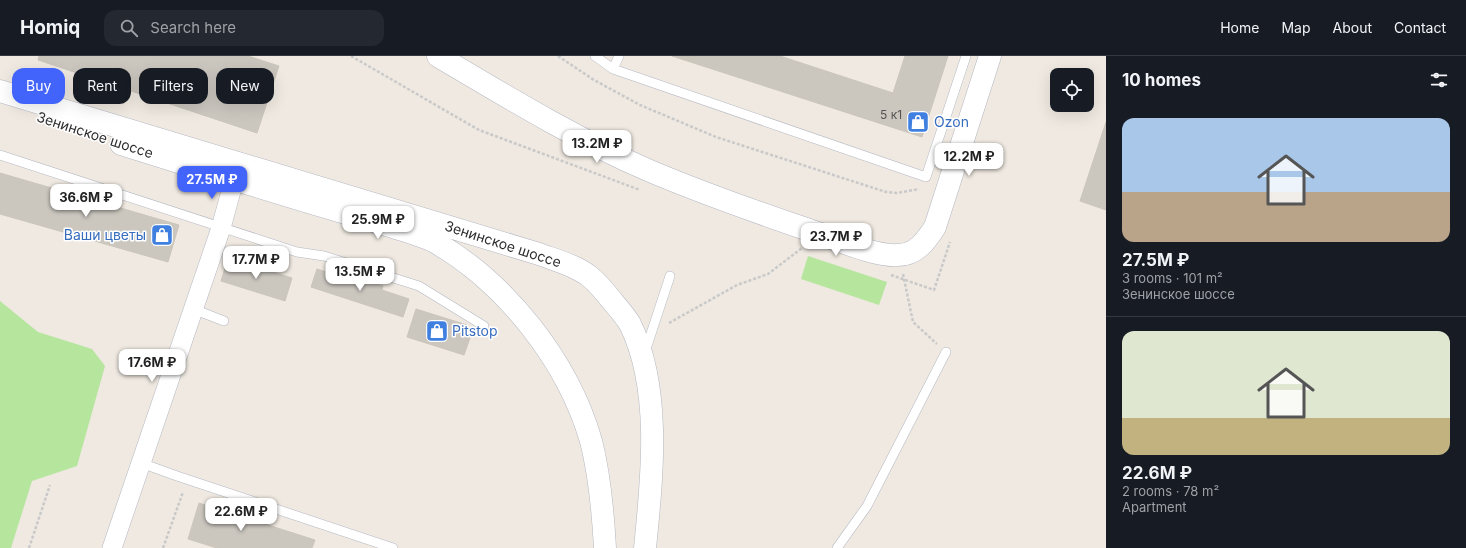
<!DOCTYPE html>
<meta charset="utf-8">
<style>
body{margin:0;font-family:Inter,sans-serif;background:#242831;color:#f1f3f6;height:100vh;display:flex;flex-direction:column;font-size:15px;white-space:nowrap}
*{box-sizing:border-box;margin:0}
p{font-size:13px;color:#9ea1a6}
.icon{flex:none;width:22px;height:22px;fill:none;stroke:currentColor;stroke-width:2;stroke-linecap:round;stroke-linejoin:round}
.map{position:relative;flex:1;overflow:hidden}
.side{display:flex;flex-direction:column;background:#171b24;width:360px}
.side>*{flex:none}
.top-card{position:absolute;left:12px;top:12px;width:380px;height:36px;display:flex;gap:8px}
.buttons{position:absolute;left:1050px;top:12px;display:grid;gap:8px}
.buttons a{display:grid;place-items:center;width:44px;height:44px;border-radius:8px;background:#171b24;box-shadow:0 4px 16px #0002;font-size:20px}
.price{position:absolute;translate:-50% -34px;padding:0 9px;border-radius:8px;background:#fff;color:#222;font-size:13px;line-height:26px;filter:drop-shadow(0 1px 2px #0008)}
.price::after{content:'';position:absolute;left:50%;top:24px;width:12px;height:9px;margin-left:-6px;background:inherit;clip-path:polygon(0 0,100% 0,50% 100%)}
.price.on{background:#4264fb;color:#fff}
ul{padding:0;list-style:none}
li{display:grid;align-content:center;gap:8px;height:212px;padding:0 16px}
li+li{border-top:1px solid #363941}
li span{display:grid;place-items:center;height:124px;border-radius:12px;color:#555}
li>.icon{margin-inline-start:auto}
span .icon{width:72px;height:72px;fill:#fffc;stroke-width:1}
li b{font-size:17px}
h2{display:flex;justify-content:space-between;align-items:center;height:48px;padding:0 16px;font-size:17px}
.tag{padding:0 14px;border-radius:12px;background:#171b24;box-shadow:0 4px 16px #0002;font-size:14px;line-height:36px}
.tag.on{background:#4264fb;color:#fff}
header{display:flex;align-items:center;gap:24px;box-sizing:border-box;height:56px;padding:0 20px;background:#171b24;border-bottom:1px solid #363941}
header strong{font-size:19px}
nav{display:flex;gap:22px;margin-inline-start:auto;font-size:14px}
.search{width:280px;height:36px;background:#242831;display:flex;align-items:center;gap:10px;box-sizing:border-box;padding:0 14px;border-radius:12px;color:#9ea1a6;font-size:15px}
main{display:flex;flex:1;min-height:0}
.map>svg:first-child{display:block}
.green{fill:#b6e59e}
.building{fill:#cbc7bf;stroke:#cbc5ba}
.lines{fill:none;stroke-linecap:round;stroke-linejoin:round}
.lane-casing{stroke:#b4b7c1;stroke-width:10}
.street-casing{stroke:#b4b7c1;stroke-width:20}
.secondary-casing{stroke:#b4b7c1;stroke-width:23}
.path{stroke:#c9c9c9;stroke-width:2.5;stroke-dasharray:3 2;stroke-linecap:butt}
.lane{stroke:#fff;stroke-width:9}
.street{stroke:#fff;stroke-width:19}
.secondary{stroke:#fff;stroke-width:22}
.labels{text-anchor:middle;stroke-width:3;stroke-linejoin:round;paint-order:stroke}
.number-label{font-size:12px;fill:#555452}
.shop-label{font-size:14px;fill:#366cbe;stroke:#fff;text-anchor:start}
.street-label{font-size:14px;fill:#2e2e2e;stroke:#fff}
</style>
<header>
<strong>Homiq</strong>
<div class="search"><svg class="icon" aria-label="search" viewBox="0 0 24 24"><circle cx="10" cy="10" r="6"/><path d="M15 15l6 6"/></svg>Search here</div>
<nav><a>Home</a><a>Map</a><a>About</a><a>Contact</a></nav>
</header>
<main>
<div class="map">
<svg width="1106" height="492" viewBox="0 0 1106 492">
<rect width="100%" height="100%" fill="#efe9e1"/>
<!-- green -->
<path class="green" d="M808,200l79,26 -8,23 -78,-26z
M0,245l38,31 54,17 13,17 -28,100 -45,15 -21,67h-11z"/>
<!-- building -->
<path class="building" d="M39,0h209l31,10 -22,67 -219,-73z
M672,0h108l113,37 12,-37h43l-26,81z
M1106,66v88l-26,-9z
M0,117l179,52 -11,37 -168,-48z
M228,202l64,20 -7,23 -64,-20z
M317,213l28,9 2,-4 36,12 -1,4 27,9 -6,18 -92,-30z
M416,253l51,16 -4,11 7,2 -6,17 -57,-18z
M199,447l116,37 -3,8h-95l-29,-9z"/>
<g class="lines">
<!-- lane casing -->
<g class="lane-casing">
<path id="lane" d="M595,0l18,13 313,108 40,-121
M613,13l6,-13
M0,99l297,97 27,4 95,30 65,40
M193,253l31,12
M645,296l25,-76
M141,407l36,13 216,72
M837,492l30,-42 79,-154"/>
</g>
<!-- street casing -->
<g class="street-casing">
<path id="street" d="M112,492l109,-320 13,-48"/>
</g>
<!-- secondary casing -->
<g class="secondary-casing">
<path id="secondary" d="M438,0c69,41 138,83 212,115 52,22 106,41 159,59 24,8 66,27 89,25 18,0 28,-14 37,-28l55,-171
M0,35l539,163c16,6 36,11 50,22 9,7 17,17 24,26 6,7 13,15 17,22 32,65 22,154 15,224
M121,88c70,22 140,44 211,65 26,8 53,15 80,24 7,3 16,5 23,9 71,41 133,119 156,199 9,35 12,71 14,107"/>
</g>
<!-- path -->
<path class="path" d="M351,0l128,74 161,60
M558,0l36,24 46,25 76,32 170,55 11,1 22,-4
M903,218l10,48 24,22
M891,219l43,15 16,-48
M669,267l68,-38 31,-11 34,-26
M29,492l21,-63
M163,492l20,-56"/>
<!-- lane -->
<use href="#lane" class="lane"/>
<!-- street -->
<use href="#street" class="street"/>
<!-- secondary -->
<use href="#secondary" class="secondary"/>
</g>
<!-- icons -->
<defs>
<g id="shop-square" transform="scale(1.15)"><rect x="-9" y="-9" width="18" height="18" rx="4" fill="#3f7fe0" stroke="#fff"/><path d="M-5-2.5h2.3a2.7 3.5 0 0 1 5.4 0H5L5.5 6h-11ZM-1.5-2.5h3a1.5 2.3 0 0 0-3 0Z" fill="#fff"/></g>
</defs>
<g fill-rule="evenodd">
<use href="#shop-square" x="918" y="66"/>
<use href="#shop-square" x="162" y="179"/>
<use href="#shop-square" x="437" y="275"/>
</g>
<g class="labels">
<!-- number labels -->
<g class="number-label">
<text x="891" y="63">5 к1</text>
</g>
<!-- shop labels -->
<g class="shop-label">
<text x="934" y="71">Ozon</text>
<text x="146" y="184" text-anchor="end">Ваши цветы</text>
<text x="452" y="280">Pitstop</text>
</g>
<!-- street labels -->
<g class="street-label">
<text transform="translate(95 79) rotate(18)" y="5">Зенинское шоссе</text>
<text transform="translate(503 188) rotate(18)" y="5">Зенинское шоссе</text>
</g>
</g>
</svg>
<div class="buttons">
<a><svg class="icon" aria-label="locate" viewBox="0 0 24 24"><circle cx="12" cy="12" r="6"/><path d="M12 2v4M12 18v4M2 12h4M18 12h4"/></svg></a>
</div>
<b class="price" style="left:597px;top:108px">13.2M ₽</b>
<b class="price" style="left:969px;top:121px">12.2M ₽</b>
<b class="price on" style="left:212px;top:144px">27.5M ₽</b>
<b class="price" style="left:86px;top:162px">36.6M ₽</b>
<b class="price" style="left:378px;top:184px">25.9M ₽</b>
<b class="price" style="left:836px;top:201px">23.7M ₽</b>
<b class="price" style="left:256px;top:224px">17.7M ₽</b>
<b class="price" style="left:360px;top:236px">13.5M ₽</b>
<b class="price" style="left:152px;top:327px">17.6M ₽</b>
<b class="price" style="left:241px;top:476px">22.6M ₽</b>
<div class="top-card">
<a class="tag on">Buy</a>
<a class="tag">Rent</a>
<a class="tag">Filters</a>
<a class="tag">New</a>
</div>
</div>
<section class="side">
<h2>10 homes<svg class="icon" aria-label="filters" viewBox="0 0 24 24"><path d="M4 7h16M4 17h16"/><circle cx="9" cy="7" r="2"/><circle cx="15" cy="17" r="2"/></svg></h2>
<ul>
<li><span style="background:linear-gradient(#a9c7e8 60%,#b9a48a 0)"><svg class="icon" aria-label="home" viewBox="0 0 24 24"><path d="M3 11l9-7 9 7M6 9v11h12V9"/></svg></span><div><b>27.5M ₽</b><p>3 rooms · 101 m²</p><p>Зенинское шоссе</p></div></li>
<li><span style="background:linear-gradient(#dfe7d0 70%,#c2b280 0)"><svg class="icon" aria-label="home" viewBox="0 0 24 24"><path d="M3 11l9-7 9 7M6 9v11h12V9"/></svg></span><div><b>22.6M ₽</b><p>2 rooms · 78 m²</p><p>Apartment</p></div></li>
</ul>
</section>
</main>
